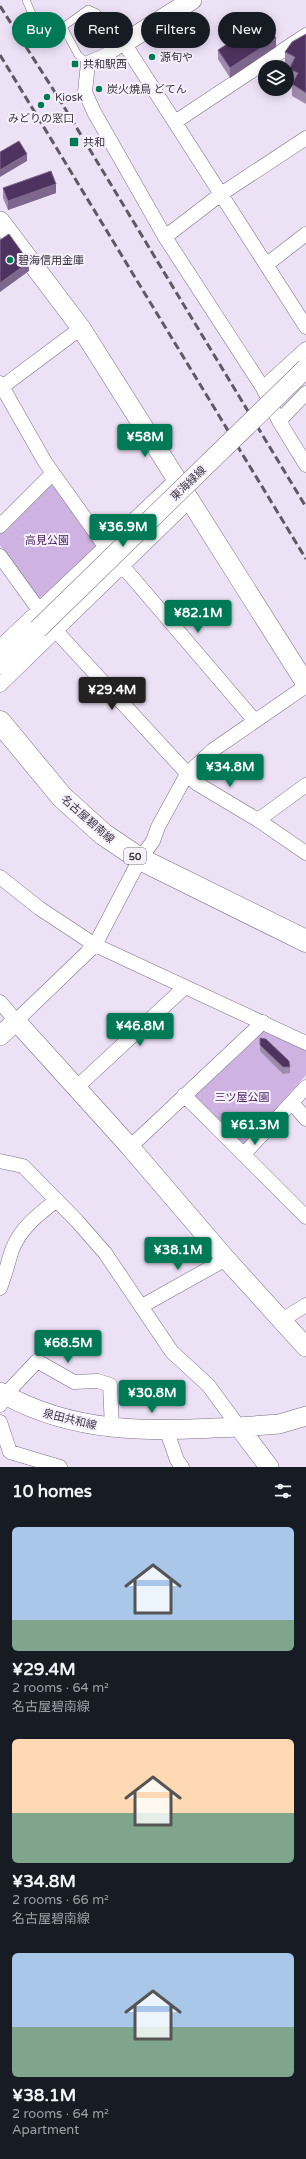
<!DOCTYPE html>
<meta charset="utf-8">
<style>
body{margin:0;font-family:"Varela Round","Noto Sans JP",sans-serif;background:#242831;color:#f1f3f6;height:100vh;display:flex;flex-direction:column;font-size:15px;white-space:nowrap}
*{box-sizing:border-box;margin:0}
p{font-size:13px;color:#9ea1a6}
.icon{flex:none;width:22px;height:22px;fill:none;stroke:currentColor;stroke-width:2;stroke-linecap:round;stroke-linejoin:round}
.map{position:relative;height:1467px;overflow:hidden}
.side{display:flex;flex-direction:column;background:#171b24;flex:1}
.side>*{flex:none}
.hud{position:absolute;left:12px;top:12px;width:282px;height:36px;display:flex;gap:8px}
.tools{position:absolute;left:258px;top:60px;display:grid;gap:8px}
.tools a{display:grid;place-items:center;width:36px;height:36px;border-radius:50%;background:#171b24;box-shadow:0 2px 10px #0003;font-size:20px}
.price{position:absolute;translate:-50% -34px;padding:0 9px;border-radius:4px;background:#007956;color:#fff;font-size:13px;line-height:26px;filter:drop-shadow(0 1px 2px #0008)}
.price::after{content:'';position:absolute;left:50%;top:24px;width:12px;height:9px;margin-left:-6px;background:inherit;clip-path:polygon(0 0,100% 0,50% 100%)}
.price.on{background:#222;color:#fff}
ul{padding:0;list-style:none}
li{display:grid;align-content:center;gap:8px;height:212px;padding:0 12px}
li span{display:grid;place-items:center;height:124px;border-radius:6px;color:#555}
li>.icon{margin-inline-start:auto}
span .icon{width:72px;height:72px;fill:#fffc;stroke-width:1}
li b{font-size:17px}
h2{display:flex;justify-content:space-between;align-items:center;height:48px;padding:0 12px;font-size:17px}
.tag{padding:0 14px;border-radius:18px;background:#171b24;box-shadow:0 2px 10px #0003;font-size:14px;line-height:36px}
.tag.on{background:#007956;color:#fff}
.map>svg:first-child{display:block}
.green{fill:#ceb2e2}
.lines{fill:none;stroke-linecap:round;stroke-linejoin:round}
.lane-casing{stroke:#796e81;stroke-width:8}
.street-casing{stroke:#796e81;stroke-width:15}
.secondary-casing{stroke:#796e81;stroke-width:20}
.primary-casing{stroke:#796e81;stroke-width:23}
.lane{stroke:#fff;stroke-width:7}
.street{stroke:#fff;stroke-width:14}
.secondary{stroke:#fff;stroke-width:19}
.primary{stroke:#fff;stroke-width:22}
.rail{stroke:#605964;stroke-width:3;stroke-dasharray:8 4;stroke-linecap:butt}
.secondary-bridge-casing{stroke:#796e81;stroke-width:20;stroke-linecap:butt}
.secondary-bridge{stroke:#fff;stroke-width:19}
.wall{fill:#9e8aab}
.shaded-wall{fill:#7e678d}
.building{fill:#4e3360;stroke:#7e678d}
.poi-dot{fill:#007956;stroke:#f7f0fd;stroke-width:1.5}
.labels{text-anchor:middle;stroke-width:4;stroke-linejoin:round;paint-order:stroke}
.shield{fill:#f7f0fd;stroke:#726c76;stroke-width:1}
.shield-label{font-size:10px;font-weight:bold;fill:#39343c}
.poi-label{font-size:11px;fill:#39343c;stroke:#f7f0fd;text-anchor:start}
.street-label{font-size:11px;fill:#39343c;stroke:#f7f0fd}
.park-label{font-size:11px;fill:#492260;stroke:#f7f0fd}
</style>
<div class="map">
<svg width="306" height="1467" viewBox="0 0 306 1467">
<rect width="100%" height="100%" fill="#ede1f6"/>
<!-- green -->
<path class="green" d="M48,484l7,3 40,54v6l-52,50 -7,1 -36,-53v-12z
M263,1031l43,19v25l-61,69h-5l-44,-45 -1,-7z"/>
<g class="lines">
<!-- lane casing -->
<g class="lane-casing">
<path id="lane" d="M26,0l10,23 27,4 25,-18 9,4 12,20 14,10
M63,27l15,28 10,8"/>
</g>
<!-- street casing -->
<g class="street-casing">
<path id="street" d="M175,122l131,-87
M165,237l56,-43 85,-56
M266,265l40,-31
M306,327l-182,-284 -18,12 -18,8 -3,29 9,20 71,125 98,151 16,33 27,44
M0,383l45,79 57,80 153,179
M2,387l79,-59
M263,388l43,-39
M279,421l27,-28
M0,526l53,-53
M0,556l39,54
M56,631l140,152 62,37 48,33
M0,647l177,-168
M0,685l190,-185
M258,820l48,-35
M0,877l39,31 56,37 211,98
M0,1002l16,19 79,-76 45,-86 13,-18 5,-14 29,-53 26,-24 93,-64
M77,1087l108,-100
M184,1095l122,122
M292,1103l14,16
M130,1147l133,-125
M244,1154l62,-67
M0,1161l23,5 54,55 28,32 67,99 36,33 31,42
M0,1288c5,-12 8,-26 12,-38 9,-23 27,-36 45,-50
M142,1306l84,-47
M282,1320l24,-15
M0,1405l5,-10 32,-34 37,21 24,-1 12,4 2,43
M0,1422l10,30 50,15
M166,1429l11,31 5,7"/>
</g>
<!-- secondary casing -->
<g class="secondary-casing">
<path id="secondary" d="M124,43l68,-43
M0,221l81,107 225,356
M0,665l38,-36
M0,1036l16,-15 114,126 96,112 80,88
M0,1392c76,44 155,39 239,35l30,40
M239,1427l40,-3 27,-8"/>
</g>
<!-- primary casing -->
<g class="primary-casing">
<path id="primary" d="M0,722l62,75 41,37 37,25 166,82"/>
</g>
<!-- lane -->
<use href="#lane" class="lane"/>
<!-- street -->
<use href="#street" class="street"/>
<!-- secondary -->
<use href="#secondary" class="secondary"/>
<!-- primary -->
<use href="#primary" class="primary"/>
<!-- rail -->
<path class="rail" d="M0,6l58,91 248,410
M0,55l306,504"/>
<!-- secondary-bridge casing -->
<g class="secondary-bridge-casing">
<path id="secondary-bridge" d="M38,629l268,-261"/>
</g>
<!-- secondary-bridge -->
<use href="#secondary-bridge" class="secondary-bridge"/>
</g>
<!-- wall -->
<path class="wall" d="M306,34v70l-14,-8v-12l1,-2 -4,-2v-11l1,-3 -5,-2v-12z
M276,47l-46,31 -12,-19v-9z
M3,188l53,5 -48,17 -5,-12z
M260,1038l30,29v6l-7,1 -23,-23z"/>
<!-- shaded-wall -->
<path class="shaded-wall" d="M276,38v9l-46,31v-10z
M27,154v7l-27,16v-7z
M56,184v9l-48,17v-9z
M29,262v9l-29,21v-9z"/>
<!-- building -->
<path class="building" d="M264,20l12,18 -46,30 -12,-18z
M306,34v59l-14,-9 6,-11 -9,-4 6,-12 -10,-5 7,-10z
M19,141l8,13 -27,16v-18z
M51,171l5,13 -48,17 -5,-13z
M9,234l20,28 -29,21v-43z
M260,1038l6,1 23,22 1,6h-7l-23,-22z"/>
<!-- markers -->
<g class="poi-dot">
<circle cx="152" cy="57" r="4"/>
<rect x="71" y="60" width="8" height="8" rx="2"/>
<circle cx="99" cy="89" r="4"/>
<circle cx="47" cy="97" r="4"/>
<circle cx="41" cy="105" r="4"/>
<rect x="69" y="137" width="10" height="10" rx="2"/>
<circle cx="10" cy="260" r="4"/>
</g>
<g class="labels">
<!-- shield labels -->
<rect class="shield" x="124" y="848" width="22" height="16" rx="3"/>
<g class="shield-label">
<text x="135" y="860">50</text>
</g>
<!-- poi labels -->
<g class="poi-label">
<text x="160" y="61">源旬や</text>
<text x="83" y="68">共和駅西</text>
<text x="107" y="93">炭火焼鳥 どてん</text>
<text x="55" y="101">Kiosk</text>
<text x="41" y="122" text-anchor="middle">みどりの窓口</text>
<text x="83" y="146">共和</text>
<text x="18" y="264">碧海信用金庫</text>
</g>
<!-- street labels -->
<g class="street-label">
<text transform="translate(188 483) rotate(-44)" y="4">東海緑線</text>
<text transform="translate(88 819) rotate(41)" y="4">名古屋碧南線</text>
<text transform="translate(70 1419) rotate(14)" y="4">泉田共和線</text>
</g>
<!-- park labels -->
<g class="park-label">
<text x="47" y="544">高見公園</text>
<text x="242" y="1101">三ツ屋公園</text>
</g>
</g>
</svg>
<div class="tools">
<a><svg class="icon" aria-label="layers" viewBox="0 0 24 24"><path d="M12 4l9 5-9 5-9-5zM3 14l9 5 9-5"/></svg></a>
</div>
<b class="price" style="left:145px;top:458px">¥58M</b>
<b class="price" style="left:123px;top:548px">¥36.9M</b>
<b class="price" style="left:198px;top:634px">¥82.1M</b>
<b class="price on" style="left:112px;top:711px">¥29.4M</b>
<b class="price" style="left:230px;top:788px">¥34.8M</b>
<b class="price" style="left:140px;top:1047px">¥46.8M</b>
<b class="price" style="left:255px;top:1146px">¥61.3M</b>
<b class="price" style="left:178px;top:1271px">¥38.1M</b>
<b class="price" style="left:68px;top:1364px">¥68.5M</b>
<b class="price" style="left:152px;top:1414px">¥30.8M</b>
<div class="hud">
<a class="tag on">Buy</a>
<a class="tag">Rent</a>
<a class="tag">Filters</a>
<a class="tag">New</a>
</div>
</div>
<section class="side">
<h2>10 homes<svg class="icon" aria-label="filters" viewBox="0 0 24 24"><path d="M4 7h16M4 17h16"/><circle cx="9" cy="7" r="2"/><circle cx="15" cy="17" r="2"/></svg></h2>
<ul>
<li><span style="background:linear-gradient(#a9c7e8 75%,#7fa58c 0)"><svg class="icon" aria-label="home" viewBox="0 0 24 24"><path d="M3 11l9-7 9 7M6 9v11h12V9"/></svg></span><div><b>¥29.4M</b><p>2 rooms · 64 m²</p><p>名古屋碧南線</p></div></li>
<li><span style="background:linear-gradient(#ffd9b3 60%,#7fa58c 0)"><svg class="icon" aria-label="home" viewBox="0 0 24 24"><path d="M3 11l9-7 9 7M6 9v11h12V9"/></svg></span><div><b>¥34.8M</b><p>2 rooms · 66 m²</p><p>名古屋碧南線</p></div></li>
<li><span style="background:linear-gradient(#a9c7e8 60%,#7fa58c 0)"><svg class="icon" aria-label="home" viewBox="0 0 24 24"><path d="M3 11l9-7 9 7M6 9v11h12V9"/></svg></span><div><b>¥38.1M</b><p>2 rooms · 64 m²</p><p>Apartment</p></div></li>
</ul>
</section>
